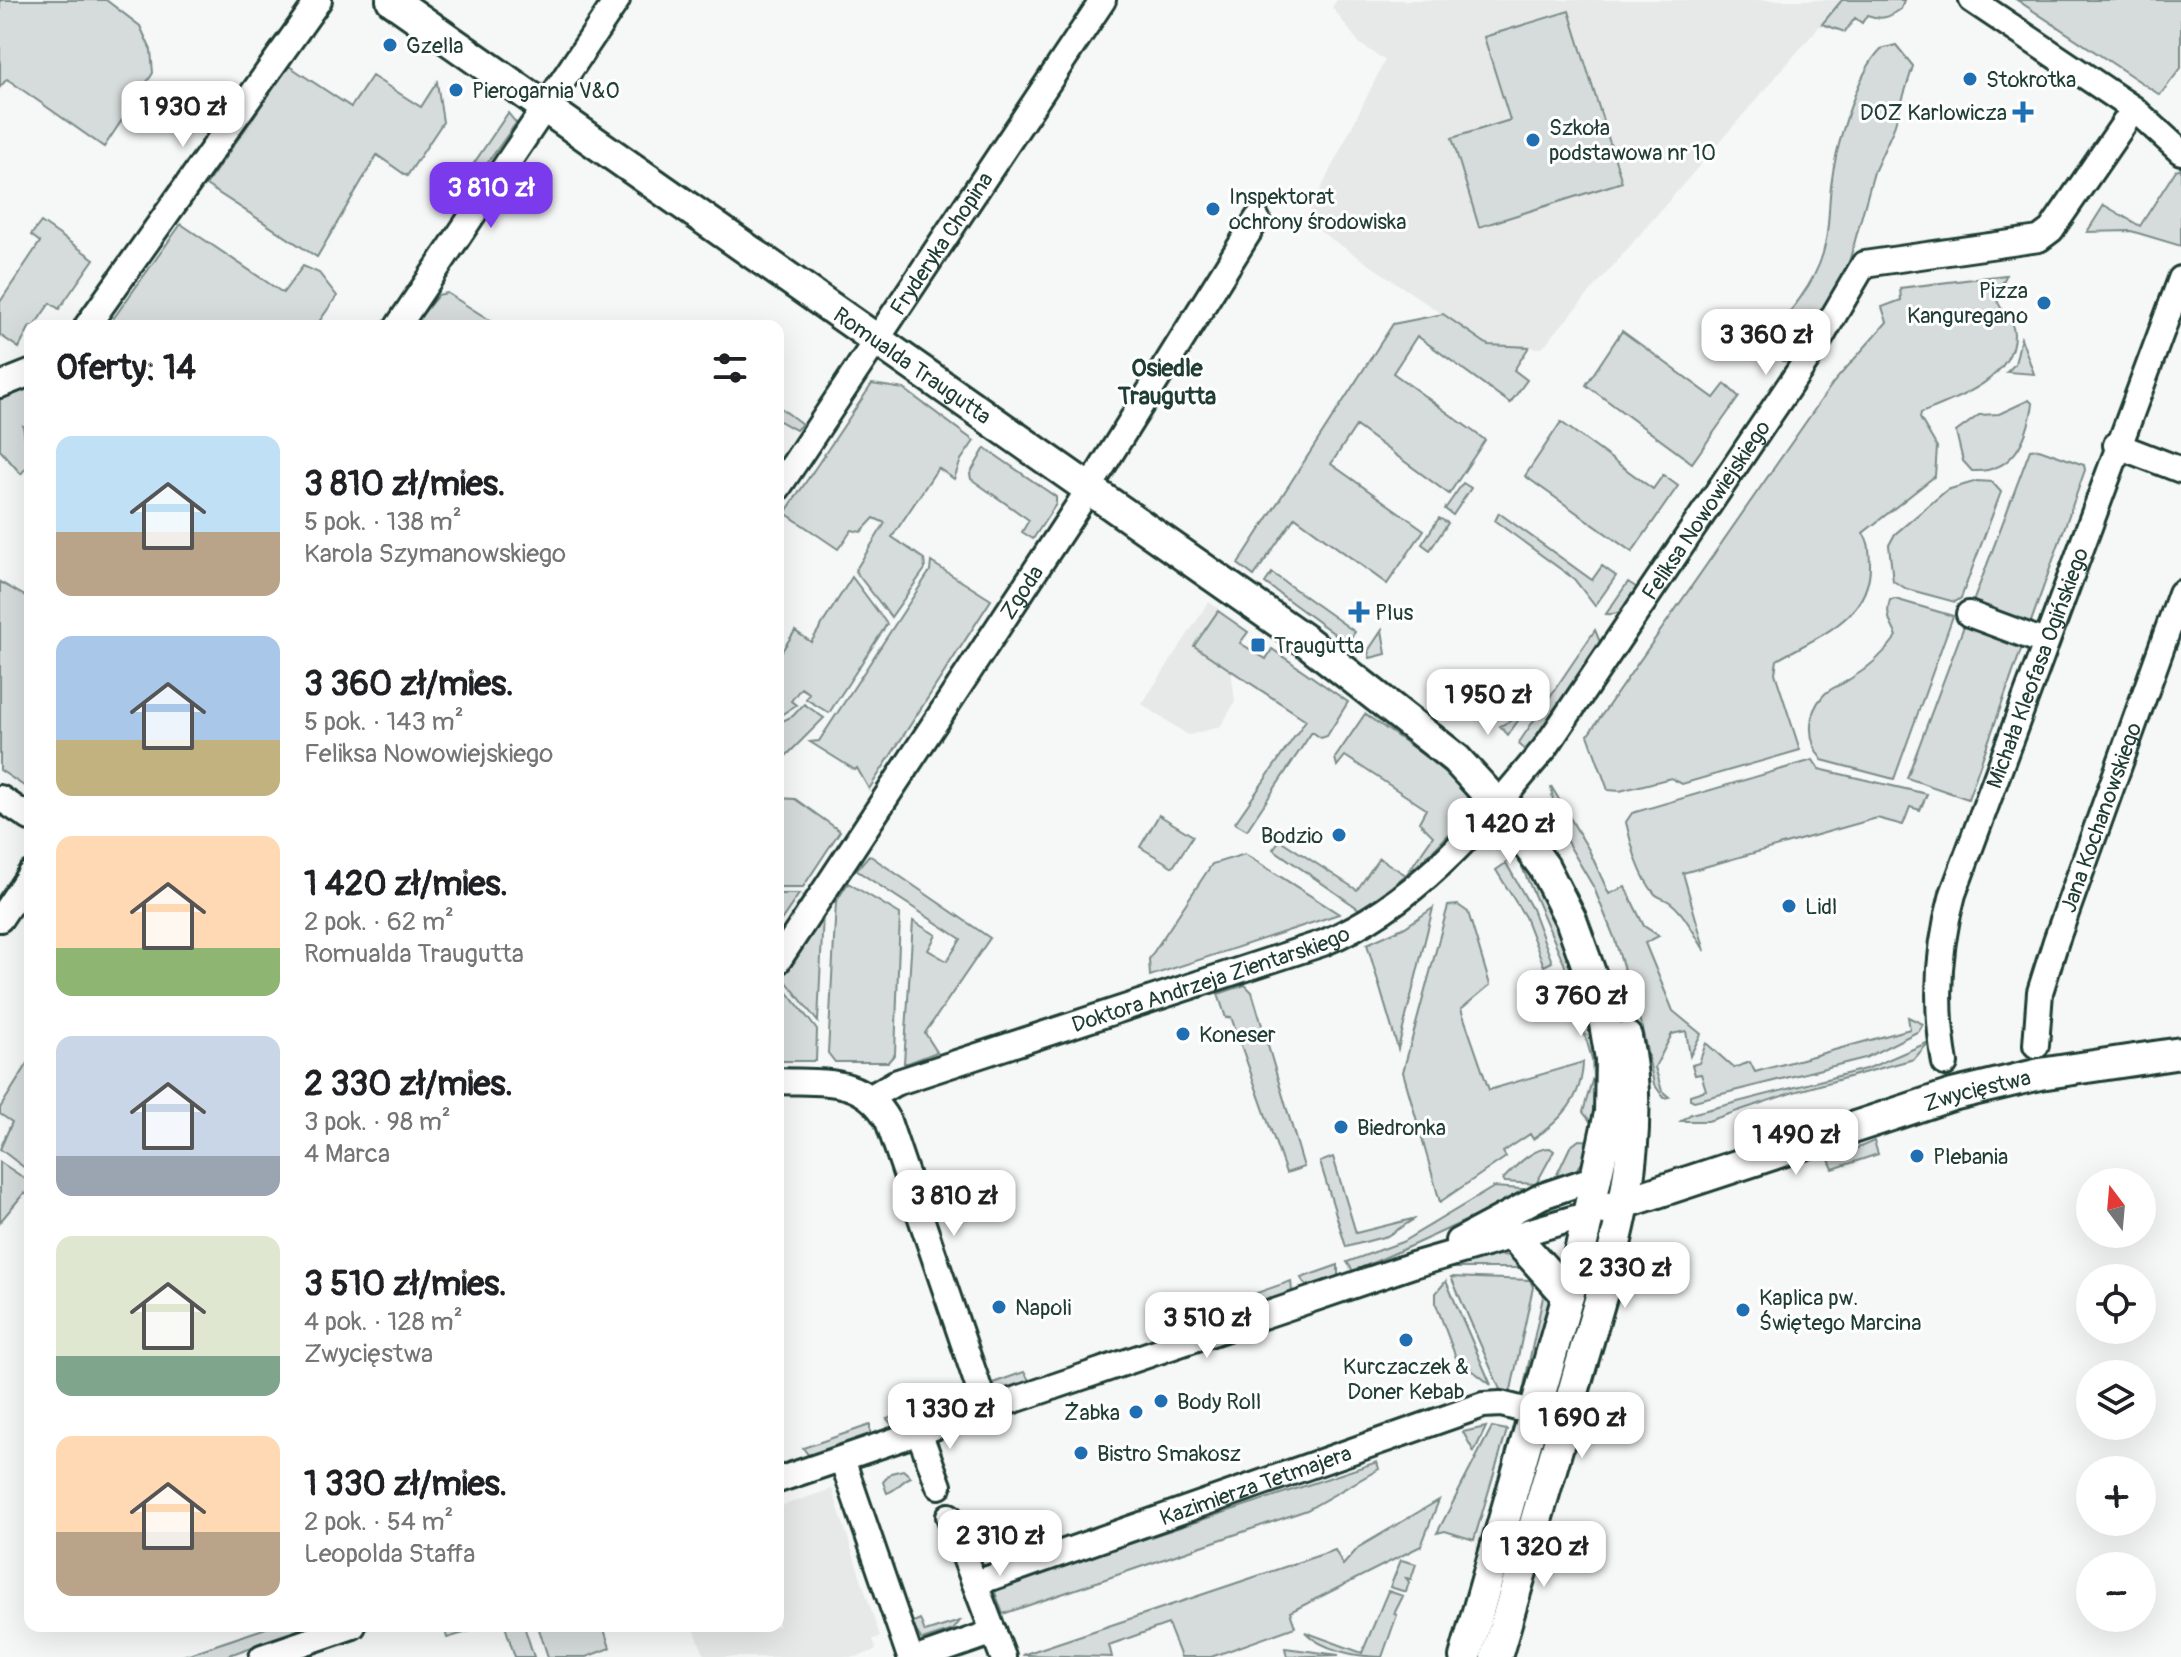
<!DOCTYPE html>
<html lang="pl">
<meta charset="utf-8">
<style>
body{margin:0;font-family:Pangolin,sans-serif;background:#f2f2f2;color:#202124;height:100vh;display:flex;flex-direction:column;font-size:30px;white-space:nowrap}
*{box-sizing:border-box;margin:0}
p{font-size:26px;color:#757577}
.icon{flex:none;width:44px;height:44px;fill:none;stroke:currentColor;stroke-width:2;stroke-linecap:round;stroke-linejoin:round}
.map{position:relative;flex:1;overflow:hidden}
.panel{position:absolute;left:24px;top:320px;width:760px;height:1312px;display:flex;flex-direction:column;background:#fff;border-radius:16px;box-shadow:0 8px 32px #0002}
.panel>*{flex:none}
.needle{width:52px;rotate:344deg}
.buttons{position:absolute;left:2076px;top:1168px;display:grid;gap:16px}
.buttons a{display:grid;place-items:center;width:80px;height:80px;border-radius:50%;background:#fff;box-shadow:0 8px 32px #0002;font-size:40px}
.price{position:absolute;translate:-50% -68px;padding:0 18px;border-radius:16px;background:#fff;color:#222;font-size:26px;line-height:52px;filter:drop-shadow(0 2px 4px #0008)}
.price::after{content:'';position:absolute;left:50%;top:48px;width:24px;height:18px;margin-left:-12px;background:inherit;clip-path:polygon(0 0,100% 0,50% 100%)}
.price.active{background:#7c3aed;color:#fff}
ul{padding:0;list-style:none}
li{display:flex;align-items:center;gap:24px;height:200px;padding:0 32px}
li span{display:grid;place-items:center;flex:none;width:224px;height:160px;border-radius:16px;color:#555}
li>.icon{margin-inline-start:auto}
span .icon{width:96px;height:96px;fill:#fffc;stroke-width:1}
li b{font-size:34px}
h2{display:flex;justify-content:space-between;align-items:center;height:96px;padding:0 32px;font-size:34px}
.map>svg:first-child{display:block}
.built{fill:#e6e9e8}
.green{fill:#d6dcdb;stroke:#7a8c88;stroke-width:2}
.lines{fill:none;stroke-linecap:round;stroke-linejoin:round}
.minor-casing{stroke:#1f3d34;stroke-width:30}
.major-casing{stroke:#1f3d34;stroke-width:36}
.minor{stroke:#fff;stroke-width:24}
.major{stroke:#fff;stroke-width:30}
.poi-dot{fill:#1f6fb2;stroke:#fff;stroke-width:3}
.labels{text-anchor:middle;stroke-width:6;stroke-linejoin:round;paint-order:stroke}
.poi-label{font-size:22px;fill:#1f3d34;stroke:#fff;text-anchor:start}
.street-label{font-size:22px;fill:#1f3d34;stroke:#fff}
.neighbourhood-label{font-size:24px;font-weight:bold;fill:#1f3d34;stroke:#fff}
</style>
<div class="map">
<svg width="2181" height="1657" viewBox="0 0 2181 1657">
<rect width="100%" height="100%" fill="#f6f7f7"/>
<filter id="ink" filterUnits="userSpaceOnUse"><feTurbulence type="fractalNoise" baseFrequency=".0125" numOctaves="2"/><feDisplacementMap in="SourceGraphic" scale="16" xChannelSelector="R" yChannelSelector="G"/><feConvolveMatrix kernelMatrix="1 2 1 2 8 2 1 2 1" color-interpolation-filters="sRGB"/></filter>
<g filter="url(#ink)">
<!-- built -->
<path class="built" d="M1337,0h505l-300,348 -54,-3 -183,-124 80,-161 -25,-16 -28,-37z
M1209,602l10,7 -25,36 37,24 4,33 -15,25 -32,8 -46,-31z
M832,1489l48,148 -7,2 3,11 -20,7h-151l-12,-31h85v-119z"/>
<!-- green -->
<path class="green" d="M0,0h106l34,26 11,24 2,23 -49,74 -97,-68 -7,8z
M1842,0h62l-3,9c-13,9 -19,11 -34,6l-5,8 -7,-5 -10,14 -23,-8z
M2017,0h164v68l-21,27z
M1569,11l53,171 -143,45 -27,-89 58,-18 -26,-83z
M1896,45l17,21 -20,64 -19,42 -28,101 -57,89 -7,-1 -16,-22c23,-25 48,-54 57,-86 7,-23 5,-44 8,-67 4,-36 25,-112 50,-137z
M289,66l62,41 21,-31 49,31 16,-25 6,40 -36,54 -30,-21 -60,102 -111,-72z
M508,113l8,10 -58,81 -9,-4z
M2181,168v78l-50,-15 -44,1 17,-27 36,21 36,-56z
M41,222l53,37 -35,50 -9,-6 -16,23h-4l-11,22 -19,-13v-33l40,-60 -9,-7z
M181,224l102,69 20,-27 16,7 18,23 -21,30h-208z
M2006,275c-1,7 -11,14 -10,21 1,13 18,22 18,38 0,45 -58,65 -93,79l-1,5 17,29 -2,29 -72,57c7,9 6,18 7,29 2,56 -52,74 -93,98l-2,13 25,77 -118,34 -11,-6 -51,13 -12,-1 -20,-55 245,-352 54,-61 -5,-15 19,-7 -1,-12z
M447,293l52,33h-86l25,-31z
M1443,314l45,31 41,2 -15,23 13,10 -17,23 -93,-67 -24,37 92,67 -36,54 -93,-68 -25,38 93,66 -37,54 -92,-67 -41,59 -16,-12 155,-240z
M1622,331l92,67 11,-14 14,13 -47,66 -106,-78z
M2021,338l13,36 -27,-2 8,-8z
M30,384v46l-7,-4 6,38 -8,10 -21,-24v-55z
M872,384l32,5 70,52 -13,19 -7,19 -16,-11 -46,69 32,22 1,10 -34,48 -36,-46 30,-48 -11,-5 -13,14 -9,-2 -14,19 -53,-36z
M2029,400l4,4c-6,37 -20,69 -61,67l-9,-10 -7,-29 23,-17 20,-1z
M778,406l24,18 -6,6 -18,-10z
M1561,422l92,67 10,-14 15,11 -46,66 -107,-76z
M985,448l71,49v7l-23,35 -11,-7 7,-12 -58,-41 -1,-5z
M2039,449l45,16 1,5 -117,329 -61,-21 123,-328z
M1977,481l15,1 9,10 -40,106 -6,4 -48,-13 -14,-8 -4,-36 6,-11 52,-44z
M1463,483l8,5 -18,27 -8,-6z
M1499,513l93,67 10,-14 14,10 -21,30 -21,-27 -79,-58z
M1439,518l9,5 -18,27 -8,-6z
M931,562l60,38 -122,189 -12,-21 -2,2 -45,-28 9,-1 111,-170z
M1272,573l83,59 -8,11 -82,-60z
M852,577l35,47 -58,89 -23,-14 3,-6 -8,-5 -10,13 5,4 -18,12v-60l17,-26 16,11z
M0,582l25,14 5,-5v199l-30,-20z
M1628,582l11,7c-9,13 -15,27 -33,25z
M1895,599l58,17 -59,163 -72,-19c-14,-18 -16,-46 1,-64 6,-8 19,-11 27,-17 19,-11 34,-25 47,-43 -6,-12 -12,-21 -7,-36z
M1218,611l30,21 -8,11 26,16 6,-10 76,53 -21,34 -6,2 -9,-6 -65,98 -12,-7 71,-103 -112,-74z
M1382,630l4,24 -16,4 -2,-7z
M1595,630l5,12 -2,8 -72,101 -8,-7z
M1536,695l-28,40 -8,-9 20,-10 -5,-11z
M804,704l20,14 -43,43 -3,-38 15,-7z
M1365,714c21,15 98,65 103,86 -5,33 -80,92 -109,109l-86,-60 7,-9 77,50 22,-32 27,17 27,-39 -14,-14 7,-13 -81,-53 -8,10 -2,-8z
M1813,760l6,9 108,25 -7,16 -10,-3 -7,18 -26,-7 -194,55 22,78c-10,-15 -19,-36 -34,-48 -5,-4 -12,-5 -16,-9 -17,-20 -23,-47 -29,-72l6,-9z
M1551,786l38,64 20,44 16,-7 19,39 15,10 -14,7 28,68 28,23 -11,22 -4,-25 -14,3 -17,33 7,24 7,6 -5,1 -10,-14 -12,-56 -28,-91 -20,-49 -38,-65z
M778,798l17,1 45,32 -37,56h-25z
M1159,815l34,21 -20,31 -33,-20z
M1245,854l94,60 -189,62 -1,-17 63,-95z
M869,855l121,83 -65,95 12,19 -29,11h-4l9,-142 23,14 -8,15 19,11 14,-22 -105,-69z
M1523,858l34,51 44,139 -3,75 -8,-2 -7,-9 10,-35 -1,-18 -28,-96 -42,-96z
M1506,863l26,46 20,53 -8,4 -19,-49 -29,-47z
M848,883l52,31 -5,140 -7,8h-53l-7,-9 8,-151z
M778,894h21l-21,31z
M1458,905l10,7 22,73 -29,24 28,81 94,-28c-1,36 -21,58 -50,77l-3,-5 -27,18 3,5 -66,45 -37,-130 45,-166z
M1433,908l-35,141 -31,-105 38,-17z
M823,913l-5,109 -35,-45z
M780,982l37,48 -1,31h-38z
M1245,985l7,7 52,175 -18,6 -55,-156 -5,1 -8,-24z
M1908,1017l15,7 -4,7 -54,27 -171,43 -4,-2v-4l16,-5 -5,-16 -6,1 -3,-10 7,-2 7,-20 28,25 16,-6 5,10 155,-43z
M1929,1042l-15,17 -120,33 -86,29h-27l10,-7 178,-46z
M30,1060v112l-30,-23 12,-27 -12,-8v-6z
M1579,1140l15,1c-9,23 -20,34 -42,44l18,-38z
M1874,1141l4,13 -45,15 -4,-9z
M1550,1148l4,3 -18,33 -31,-2 -2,-3c12,-12 29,-31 47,-31z
M1333,1157l23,76 60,-15 -29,18 -41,11 -26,-85z
M0,1162l30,20v14l-6,-3 -24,29z
M1494,1187l42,3c-62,25 -121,56 -183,81l-6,-9 55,-20z
M1499,1255l14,1 22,12h-86z
M1338,1265v11l-31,11 -6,-9z
M1451,1277l79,3 3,7 -24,112 -7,-5z
M1291,1281l1,11 -52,18 -6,-9z
M1446,1281l45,104 -18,-14h-12l-25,-67v-11z
M1546,1283l6,24 -24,86 -6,2z
M1024,1372l5,8 -26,11 -13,-7z
M937,1402l6,6 -50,18 -6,-7z
M870,1425v9l-60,23 -7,-9z
M1486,1427l-12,25 -11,-20z
M1492,1427l15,3 -33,110 -29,-9 -8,2z
M1377,1462l2,7 -72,41 -304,104 -8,-22 7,-6z
M903,1470l8,7c-11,4 -13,13 -24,16l-4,-11 8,-9z
M1439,1500l-18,46 -131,66 5,15 -84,30h-30l-13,-33 -59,21 3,12 -90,-2 313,-105 8,15 16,-18z
M1401,1560l15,4 -5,15 -5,-1 3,4 -3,10 -16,-5z
M1388,1591l15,5 -9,18 3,1 -15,42c-25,0 -60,-7 -77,-25l57,21z
M920,1619l5,13 35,-11 -7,9 -31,10 -11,-17z
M272,1626h38l-86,31h-44z
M444,1626h44l-41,12z
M505,1626h19l10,31h-19z
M538,1626h65l7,22 -24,9h-38z
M1285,1648l54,7 -52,2z"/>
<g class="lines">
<!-- minor casing -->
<g class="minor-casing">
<g id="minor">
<path d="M1972,0l162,109 47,43"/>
<path d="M87,326l232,-326"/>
<path d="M398,326l219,-326"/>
<path d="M0,385l30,-12"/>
<path d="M2116,445l65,25"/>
<path id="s1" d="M778,488l325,-488"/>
<path d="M1969,614l75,28"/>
<path d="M0,798l30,20"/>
<path d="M0,919l30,-45"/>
<path id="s2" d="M778,961l300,-455 179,-287"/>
<path id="s3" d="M2036,1045l4,-53 16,-51 125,-348"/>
<path id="s4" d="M1945,1063c-10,-58 -8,-112 8,-169l228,-615"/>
<path d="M778,1081c46,2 85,-5 110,40l98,288"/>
<path id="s5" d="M871,1097l24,-14 428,-140c94,-39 158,-118 222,-195l271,-402 48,-82 175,-25 12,-9 83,-121"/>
<path d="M1458,1241l84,-45 56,-19"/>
<path d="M919,1432l20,54"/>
<path d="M842,1459l68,198"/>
<path d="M778,1480l635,-215 176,-51"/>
<path d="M949,1516l54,141"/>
<path id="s6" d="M976,1583l507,-178 18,-1 35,9"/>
<path d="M262,1657l91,-31"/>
<path d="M922,1657l72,-25"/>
</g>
</g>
<!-- major casing -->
<g class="major-casing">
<g id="major">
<path id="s7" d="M392,0l914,641 150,118 43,47 45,61 27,53 31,86 9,53 -1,54 -31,144 -114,400"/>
<path id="s8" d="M1606,1209l346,-114 88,-21 141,-21"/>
<path d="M1514,1236l54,60"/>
<path d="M1496,1657c27,-91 54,-183 80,-275 32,-112 75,-228 50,-345"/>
</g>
</g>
<!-- minor -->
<use href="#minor" class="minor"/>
<!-- major -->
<use href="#major" class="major"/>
</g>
</g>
<!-- markers -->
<g class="poi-dot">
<circle cx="390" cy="45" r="8"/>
<circle cx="1970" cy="79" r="8"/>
<circle cx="456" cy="90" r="8"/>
<path d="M2019 100h8v8h8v8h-8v8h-8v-8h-8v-8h8z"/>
<circle cx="1533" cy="140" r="8"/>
<circle cx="1213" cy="209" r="8"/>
<circle cx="2044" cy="303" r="8"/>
<path d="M1355 600h8v8h8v8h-8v8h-8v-8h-8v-8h8z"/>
<rect x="1250" y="637" width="16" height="16" rx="4"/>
<circle cx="1339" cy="835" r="8"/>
<circle cx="1789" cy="906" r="8"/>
<circle cx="1183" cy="1034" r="8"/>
<circle cx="1341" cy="1127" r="8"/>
<circle cx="1917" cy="1156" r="8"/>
<circle cx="999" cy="1307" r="8"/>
<circle cx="1743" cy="1310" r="8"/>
<circle cx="1406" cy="1340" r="8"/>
<circle cx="1161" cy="1401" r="8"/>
<circle cx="1136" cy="1412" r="8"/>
<circle cx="1081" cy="1453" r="8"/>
</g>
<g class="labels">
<!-- poi labels -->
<g class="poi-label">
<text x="406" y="53">Gzella</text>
<text x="1986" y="87">Stokrotka</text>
<text x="472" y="98">Pierogarnia V&amp;O</text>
<text x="2007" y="120" text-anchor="end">DOZ Karlowicza</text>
<text x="1549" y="135">Szkoła<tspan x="1549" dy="25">podstawowa nr 10</tspan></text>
<text x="1229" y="204">Inspektorat<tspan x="1229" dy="25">ochrony środowiska</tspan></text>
<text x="2028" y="298" text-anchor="end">Pizza<tspan x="2028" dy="25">Kanguregano</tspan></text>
<text x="1375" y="620">Plus</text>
<text x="1274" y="653">Traugutta</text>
<text x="1323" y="843" text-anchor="end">Bodzio</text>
<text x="1805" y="914">Lidl</text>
<text x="1199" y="1042">Koneser</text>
<text x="1357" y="1135">Biedronka</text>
<text x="1933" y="1164">Plebania</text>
<text x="1759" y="1305">Kaplica pw.<tspan x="1759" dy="25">Świętego Marcina</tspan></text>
<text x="1015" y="1315">Napoli</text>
<text x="1406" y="1374" text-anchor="middle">Kurczaczek &amp;<tspan x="1406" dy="25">Doner Kebab</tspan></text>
<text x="1177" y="1409">Body Roll</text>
<text x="1120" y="1420" text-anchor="end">Żabka</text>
<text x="1097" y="1461">Bistro Smakosz</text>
</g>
<!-- street labels -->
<g class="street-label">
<text dy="8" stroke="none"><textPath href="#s1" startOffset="294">Fryderyka Chopina</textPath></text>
<text dy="8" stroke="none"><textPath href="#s7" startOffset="636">Romualda Traugutta</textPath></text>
<text dy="8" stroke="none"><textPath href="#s5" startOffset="1064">Feliksa Nowowiejskiego</textPath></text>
<text dy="8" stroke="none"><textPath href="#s2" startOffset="442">Zgoda</textPath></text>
<text dy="8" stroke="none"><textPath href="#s4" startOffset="412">Michała Kleofasa Ogińskiego</textPath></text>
<text dy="8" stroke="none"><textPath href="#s3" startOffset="238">Jana Kochanowskiego</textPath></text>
<text dy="8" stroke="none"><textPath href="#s5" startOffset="360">Doktora Andrzeja Zientarskiego</textPath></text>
<text dy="8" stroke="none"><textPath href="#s8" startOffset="390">Zwycięstwa</textPath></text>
<text dy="8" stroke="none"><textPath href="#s6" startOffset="296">Kazimierza Tetmajera</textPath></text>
</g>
<!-- neighbourhood labels -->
<g class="neighbourhood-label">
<text x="1167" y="376">Osiedle<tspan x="1167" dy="28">Traugutta</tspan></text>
</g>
</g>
</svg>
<div class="buttons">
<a><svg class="needle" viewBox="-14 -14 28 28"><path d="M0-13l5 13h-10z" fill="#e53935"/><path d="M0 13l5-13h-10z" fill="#757577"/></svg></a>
<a><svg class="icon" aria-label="locate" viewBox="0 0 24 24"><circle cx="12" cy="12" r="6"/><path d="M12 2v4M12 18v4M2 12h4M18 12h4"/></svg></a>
<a><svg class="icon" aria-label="layers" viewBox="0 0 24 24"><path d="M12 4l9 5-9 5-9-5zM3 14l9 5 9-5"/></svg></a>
<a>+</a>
<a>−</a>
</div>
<b class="price" style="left:183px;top:149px">1 930 zł</b>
<b class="price active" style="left:491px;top:230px">3 810 zł</b>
<b class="price" style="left:1766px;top:377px">3 360 zł</b>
<b class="price" style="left:1488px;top:737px">1 950 zł</b>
<b class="price" style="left:1510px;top:866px">1 420 zł</b>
<b class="price" style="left:1581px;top:1038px">3 760 zł</b>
<b class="price" style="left:1796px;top:1177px">1 490 zł</b>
<b class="price" style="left:954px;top:1238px">3 810 zł</b>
<b class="price" style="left:1625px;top:1310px">2 330 zł</b>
<b class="price" style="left:1207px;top:1360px">3 510 zł</b>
<b class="price" style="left:950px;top:1451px">1 330 zł</b>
<b class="price" style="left:1582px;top:1460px">1 690 zł</b>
<b class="price" style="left:1000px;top:1578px">2 310 zł</b>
<b class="price" style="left:1544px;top:1589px">1 320 zł</b>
<section class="panel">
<h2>Oferty: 14<svg class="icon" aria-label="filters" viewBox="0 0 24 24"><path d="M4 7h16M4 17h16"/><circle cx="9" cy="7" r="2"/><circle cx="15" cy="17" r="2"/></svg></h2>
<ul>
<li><span style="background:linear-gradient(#bfe0f5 60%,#b9a48a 0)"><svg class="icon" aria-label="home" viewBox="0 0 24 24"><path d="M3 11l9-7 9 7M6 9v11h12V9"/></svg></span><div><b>3 810 zł/mies.</b><p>5 pok. · 138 m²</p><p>Karola Szymanowskiego</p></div></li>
<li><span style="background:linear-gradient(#a9c7e8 65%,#c2b280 0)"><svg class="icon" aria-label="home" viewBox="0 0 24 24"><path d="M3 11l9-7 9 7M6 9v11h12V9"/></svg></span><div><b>3 360 zł/mies.</b><p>5 pok. · 143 m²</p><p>Feliksa Nowowiejskiego</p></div></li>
<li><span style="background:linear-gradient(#ffd9b3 70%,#8fb573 0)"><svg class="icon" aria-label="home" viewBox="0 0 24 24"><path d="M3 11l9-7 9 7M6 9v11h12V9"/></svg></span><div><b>1 420 zł/mies.</b><p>2 pok. · 62 m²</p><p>Romualda Traugutta</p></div></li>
<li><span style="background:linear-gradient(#c9d6e8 75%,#9aa5b1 0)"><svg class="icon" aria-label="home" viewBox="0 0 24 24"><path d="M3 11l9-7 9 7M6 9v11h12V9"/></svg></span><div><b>2 330 zł/mies.</b><p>3 pok. · 98 m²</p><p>4 Marca</p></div></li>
<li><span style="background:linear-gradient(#dfe7d0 75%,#7fa58c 0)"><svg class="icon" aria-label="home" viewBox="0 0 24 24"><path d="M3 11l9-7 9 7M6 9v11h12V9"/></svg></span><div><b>3 510 zł/mies.</b><p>4 pok. · 128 m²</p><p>Zwycięstwa</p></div></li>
<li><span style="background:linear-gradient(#ffd9b3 60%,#b9a48a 0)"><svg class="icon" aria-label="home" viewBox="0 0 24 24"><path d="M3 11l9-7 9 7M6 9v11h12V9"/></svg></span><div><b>1 330 zł/mies.</b><p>2 pok. · 54 m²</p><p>Leopolda Staffa</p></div></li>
</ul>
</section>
</div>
